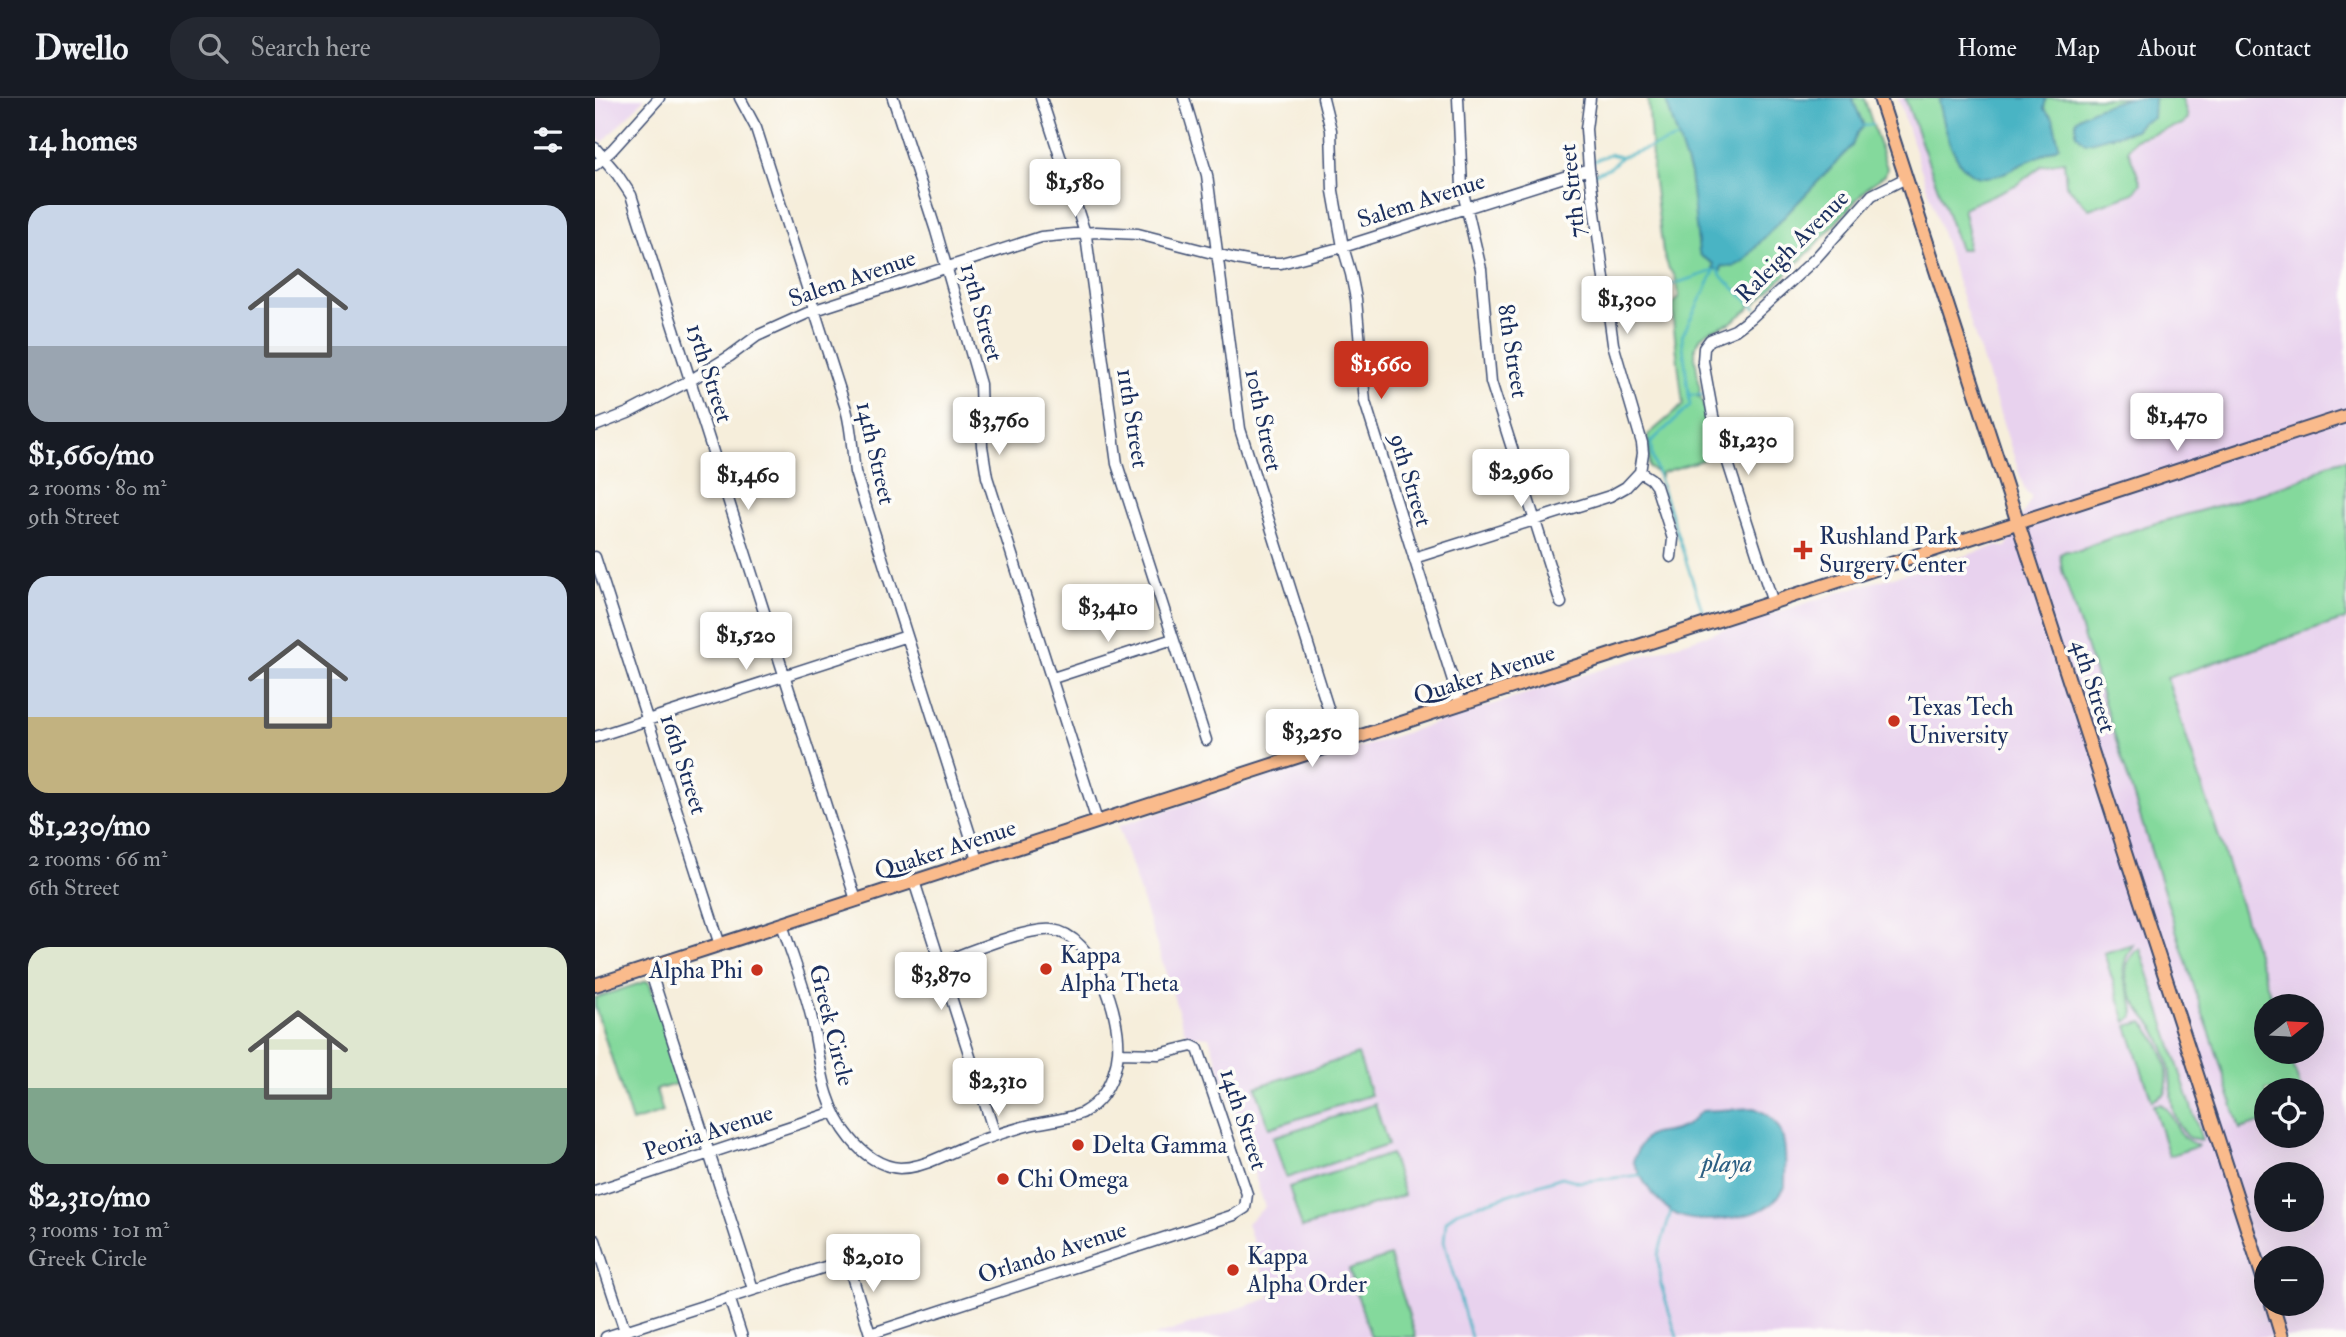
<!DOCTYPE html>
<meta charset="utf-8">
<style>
body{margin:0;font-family:"IM FELL Double Pica",serif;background:#242831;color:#f1f3f6;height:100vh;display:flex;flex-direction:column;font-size:26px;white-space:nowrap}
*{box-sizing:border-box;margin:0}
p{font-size:23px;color:#9ea1a6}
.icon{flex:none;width:38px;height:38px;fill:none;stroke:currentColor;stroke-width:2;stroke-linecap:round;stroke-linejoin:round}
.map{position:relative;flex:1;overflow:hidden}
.drawer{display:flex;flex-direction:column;background:#171b24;width:595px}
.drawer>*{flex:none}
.needle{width:46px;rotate:72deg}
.buttons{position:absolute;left:1659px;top:896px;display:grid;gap:14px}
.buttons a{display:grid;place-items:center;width:70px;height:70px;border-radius:50%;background:#171b24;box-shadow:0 7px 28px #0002;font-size:35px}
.price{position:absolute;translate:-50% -60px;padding:0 16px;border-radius:7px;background:#fff;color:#222;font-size:23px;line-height:46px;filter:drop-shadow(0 2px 4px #0008)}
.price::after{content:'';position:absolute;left:50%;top:42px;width:21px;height:16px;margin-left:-10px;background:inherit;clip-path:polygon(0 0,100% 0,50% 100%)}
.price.active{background:#c8321e;color:#fff}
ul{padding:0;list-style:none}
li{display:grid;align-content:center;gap:14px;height:371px;padding:0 28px}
li span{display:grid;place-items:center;height:217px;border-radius:21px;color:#555}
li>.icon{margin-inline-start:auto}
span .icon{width:126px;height:126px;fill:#fffc;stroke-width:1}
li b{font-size:30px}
h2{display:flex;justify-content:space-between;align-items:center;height:84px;padding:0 28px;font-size:30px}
header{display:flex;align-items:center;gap:42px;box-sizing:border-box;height:98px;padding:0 35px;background:#171b24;border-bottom:2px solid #363941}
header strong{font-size:33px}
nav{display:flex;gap:38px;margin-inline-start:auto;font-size:24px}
.search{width:490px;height:63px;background:#242831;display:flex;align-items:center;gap:18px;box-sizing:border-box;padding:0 24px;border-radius:28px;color:#9ea1a6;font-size:26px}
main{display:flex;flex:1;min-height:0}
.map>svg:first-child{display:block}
.built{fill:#e8d2ee;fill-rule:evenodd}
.green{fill:#84d99c;stroke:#50847d;stroke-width:2}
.water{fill:#48b4c4;stroke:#327291;stroke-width:2}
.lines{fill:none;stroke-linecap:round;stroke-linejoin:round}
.stream{stroke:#48b4c4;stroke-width:2.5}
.minor-casing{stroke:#3c4c71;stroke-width:13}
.major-casing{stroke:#3c4c71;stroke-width:16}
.minor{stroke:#fff;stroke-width:10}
.major{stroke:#fabb8c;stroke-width:12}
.poi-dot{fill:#c8321e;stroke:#fdfcf7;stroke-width:2.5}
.labels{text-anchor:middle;stroke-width:7;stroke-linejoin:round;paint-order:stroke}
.street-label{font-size:24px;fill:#1b2f5e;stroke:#fdfcf7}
.poi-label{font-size:24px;fill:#1b2f5e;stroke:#fdfcf7;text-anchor:start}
.water-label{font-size:26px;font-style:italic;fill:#2b5e82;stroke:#fdfcf7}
</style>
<header>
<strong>Dwello</strong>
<div class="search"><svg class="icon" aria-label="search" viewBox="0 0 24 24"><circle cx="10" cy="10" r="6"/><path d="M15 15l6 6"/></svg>Search here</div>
<nav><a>Home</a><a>Map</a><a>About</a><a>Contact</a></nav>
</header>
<main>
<section class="drawer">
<h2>14 homes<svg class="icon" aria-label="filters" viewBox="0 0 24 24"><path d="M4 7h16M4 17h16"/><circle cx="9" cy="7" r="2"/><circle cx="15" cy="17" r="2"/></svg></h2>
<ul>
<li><span style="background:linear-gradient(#c9d6e8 65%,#9aa5b1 0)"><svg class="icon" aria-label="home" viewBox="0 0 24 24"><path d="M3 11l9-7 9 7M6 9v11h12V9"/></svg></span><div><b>$1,660/mo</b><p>2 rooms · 80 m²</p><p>9th Street</p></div></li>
<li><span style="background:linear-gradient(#c9d6e8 65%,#c2b280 0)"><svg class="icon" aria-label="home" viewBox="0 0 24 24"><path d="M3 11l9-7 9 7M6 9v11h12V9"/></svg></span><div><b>$1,230/mo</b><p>2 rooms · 66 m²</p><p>6th Street</p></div></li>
<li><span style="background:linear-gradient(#dfe7d0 65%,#7fa58c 0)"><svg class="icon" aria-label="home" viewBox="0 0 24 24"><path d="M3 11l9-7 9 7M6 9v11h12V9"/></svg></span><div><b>$2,310/mo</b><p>3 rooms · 101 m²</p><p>Greek Circle</p></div></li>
</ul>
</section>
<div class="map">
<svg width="1751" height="1239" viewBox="0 0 1751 1239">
<rect width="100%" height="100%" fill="#fdfcf7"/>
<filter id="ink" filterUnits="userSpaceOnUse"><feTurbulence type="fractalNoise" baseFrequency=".0143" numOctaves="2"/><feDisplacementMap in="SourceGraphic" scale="14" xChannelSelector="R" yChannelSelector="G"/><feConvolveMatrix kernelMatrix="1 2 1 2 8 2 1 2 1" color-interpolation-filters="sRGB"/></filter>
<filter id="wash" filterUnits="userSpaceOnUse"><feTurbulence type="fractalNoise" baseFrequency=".00686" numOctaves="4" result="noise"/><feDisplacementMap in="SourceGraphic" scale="28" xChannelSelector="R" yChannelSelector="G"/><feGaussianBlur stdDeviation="1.57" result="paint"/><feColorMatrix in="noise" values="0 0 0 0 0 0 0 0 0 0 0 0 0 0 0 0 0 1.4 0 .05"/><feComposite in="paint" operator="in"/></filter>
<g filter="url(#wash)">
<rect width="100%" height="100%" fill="#f6eedb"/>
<!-- built -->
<path class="built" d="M0,0h50l-43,45 -7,-8z
M1303,0h448v1239h-1194l118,-39 -23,-75 18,-16 -56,-170 -23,-2 -68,-209 734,-238 74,-20 60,-19 11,-3 9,1 26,-50 -7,-6zM1671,908h46v46h-46zM1671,992h46v46h-46zM1671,1076h46v46h-46zM1671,1160h46v46h-46z"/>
<!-- green -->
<path class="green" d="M1053,0h216l23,70 -2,7 -16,11 -57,63 -56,54 -6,-2v7l-20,15 -21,8 -8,6 -6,11v8l5,35 -3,5 4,2 16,57 -56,18v3l-12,-9 -1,-32 35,-30 -10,-85v-16l6,-8 -4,-20 -6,-7 -6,-17 -10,-78z
M1310,0h277l6,20 -5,6 -48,15 -7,11 13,33 -7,10 -45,16 -23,-24 -2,-24 -23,5 -23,18 -55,24 5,22 -1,19h-7z
M1751,361v160l-179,59 107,328h-8v46h23l12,38h-35v31l-26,8c-13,-39 -22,-79 -38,-117l-140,-442 -2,-16 6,-3h14l11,-6 55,-19 120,-34 38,-14 24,-14z
M1538,846c-3,7 -8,13 -9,22 -3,18 13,35 9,51l-7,5 -22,-69z
M1545,850l61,189 1,3 -13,-2c-28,-30 -11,-52 -24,-87 -3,-7 -7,-19 -12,-25 -13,-15 -25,-30 -27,-52 0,-13 6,-20 14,-26z
M52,883l3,3 32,98 -26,8 7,22 -31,10 -37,-115v-9z
M1548,924c17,19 30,46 22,72l-13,7 -25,-75z
M763,956l13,41 -102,33 -13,-41z
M780,1006l13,41 -102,33 -13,-41z
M1565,1006c12,5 14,23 24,33 4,5 10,6 14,9l-29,10 -16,-51z
M796,1056l13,41 -102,33 -13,-41z
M795,1158l26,81h-45l-22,-67z"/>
<!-- water -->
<path class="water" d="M1070,0h187l12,28 -7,7 -5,13 -91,95 -17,20 -11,6 -11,-1 -1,5 -8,-3 1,-4 -13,-8 -2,-4 -9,-78z
M1349,0h102l-2,11 9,9 6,28c-11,7 -22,11 -35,17 -13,6 -25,15 -41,14 -29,-1 -39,-52 -44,-76z
M1533,0h26l-1,20 -11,4 -7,8 -50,13 -9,-9v-14c11,-11 36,-17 52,-22z
M1159,1010c37,14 31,46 31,79 -4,6 -9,13 -14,17 -19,15 -79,23 -99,8 -19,-14 -29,-30 -39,-51 15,-41 24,-20 52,-35 6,-3 11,-11 17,-15z"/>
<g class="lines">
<!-- stream -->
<path class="stream" d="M1269,28l9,-2
M997,64l17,-8 12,3 56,-18
M998,76l18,-7 9,-9
M1123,172l4,7 34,31
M1028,203l90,-30
M1094,297h16
M1108,515l-51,-157 -1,-14 39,-36 -8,-70 33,-66
M1076,1113l-13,44 3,30 16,52
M876,1239l-27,-95 2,-20 10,-10 106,-35 18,5 60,-7"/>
</g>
</g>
<g filter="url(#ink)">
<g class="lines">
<!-- minor casing -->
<g class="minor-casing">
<path id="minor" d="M145,0l16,30 90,281c6,21 6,42 9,63l123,388
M298,0l43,133 44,153 2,62 5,31 110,344
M446,0l45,138 31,228 89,276
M589,0l23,77 33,254 99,314
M728,0l8,32 2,61 10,56 8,27 5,25 9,103 95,301
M863,0l4,90 19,81 10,113 70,221
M995,0l-4,31 3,40 24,175 29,99 1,10 -3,19 11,7 5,7 17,53 -2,18
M0,50l22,26 14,21 225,705
M0,67l17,-15 47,-52
M0,328l33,-13 63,-33 39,-24 27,-20 55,-25 229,-74 55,-5 42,2 98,25 22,4h23l62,-16 246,-78
M0,459l125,388
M819,460l196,-62 16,-9 14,-15
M1178,505l-60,-187 -10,-55 1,-13 6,-8 25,-10 16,-12 64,-59 57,-64 34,-17
M458,580l120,-39
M0,639l312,-101
M319,783l81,254
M187,826c10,32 23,64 30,96 9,42 10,84 39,119 12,15 30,28 49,29 15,0 28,-5 41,-11 28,-13 58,-24 89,-32 17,-4 35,-5 52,-12 7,-4 15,-10 20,-17 9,-12 15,-29 16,-44 3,-36 -23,-117 -66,-122 -24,-3 -85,23 -111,32
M54,869l104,322
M0,1093l239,-79
M0,1142l30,91
M134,1199l13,40
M275,1236l364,-119 11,-7 2,-14 -49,-145 -6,-3 -33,8 -41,-1
M11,1239l241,-77 24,77"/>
</g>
<!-- major casing -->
<g class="major-casing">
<path id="major" d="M1285,0l386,1189
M0,887l1751,-569
M1677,1206l10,33"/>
</g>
<!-- minor -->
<use href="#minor" class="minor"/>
<!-- major -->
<use href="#major" class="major"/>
</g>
</g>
<!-- markers -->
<g class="poi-dot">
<path d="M1204.5 441.5h7v7h7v7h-7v7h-7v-7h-7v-7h7z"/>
<circle cx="1299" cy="623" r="7"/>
<circle cx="451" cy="871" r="7"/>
<circle cx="162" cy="872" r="7"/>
<circle cx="483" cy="1047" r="7"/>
<circle cx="408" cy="1081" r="7"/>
<circle cx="638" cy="1172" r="7"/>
</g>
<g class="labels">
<!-- street labels -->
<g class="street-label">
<text transform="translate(977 93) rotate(-96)" y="8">7th Street</text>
<text transform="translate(826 102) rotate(-18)" y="8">Salem Avenue</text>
<text transform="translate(1197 148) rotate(-45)" y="8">Raleigh Avenue</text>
<text transform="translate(257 180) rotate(-19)" y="8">Salem Avenue</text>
<text transform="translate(387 214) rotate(74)" y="8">13th Street</text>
<text transform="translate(918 253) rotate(81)" y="8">8th Street</text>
<text transform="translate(115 275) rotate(72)" y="8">15th Street</text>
<text transform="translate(538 320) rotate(81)" y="8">11th Street</text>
<text transform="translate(669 322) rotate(78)" y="8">10th Street</text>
<text transform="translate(281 355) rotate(77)" y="8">14th Street</text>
<text transform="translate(816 382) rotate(73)" y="8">9th Street</text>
<text transform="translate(889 576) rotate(-18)" y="8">Quaker Avenue</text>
<text transform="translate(1499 588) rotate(72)" y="8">4th Street</text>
<text transform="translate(89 666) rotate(72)" y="8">16th Street</text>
<text transform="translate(350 751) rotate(-18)" y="8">Quaker Avenue</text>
<text transform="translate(237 927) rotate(76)" y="8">Greek Circle</text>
<text transform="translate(649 1021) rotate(72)" y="8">14th Street</text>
<text transform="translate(113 1034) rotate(-18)" y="8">Peoria Avenue</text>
<text transform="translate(457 1154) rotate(-18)" y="8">Orlando Avenue</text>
</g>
<!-- poi labels -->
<g class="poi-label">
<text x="1224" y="446">Rushland Park<tspan x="1224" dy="28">Surgery Center</tspan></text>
<text x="1313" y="617">Texas Tech<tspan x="1313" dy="28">University</tspan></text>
<text x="465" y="865">Kappa<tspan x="465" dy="28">Alpha Theta</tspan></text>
<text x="148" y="880" text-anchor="end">Alpha Phi</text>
<text x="497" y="1055">Delta Gamma</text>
<text x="422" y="1089">Chi Omega</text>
<text x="652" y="1166">Kappa<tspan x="652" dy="28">Alpha Order</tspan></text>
</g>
<!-- water labels -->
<g class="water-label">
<text x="1132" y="1074">playa</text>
</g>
</g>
</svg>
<div class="buttons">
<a><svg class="needle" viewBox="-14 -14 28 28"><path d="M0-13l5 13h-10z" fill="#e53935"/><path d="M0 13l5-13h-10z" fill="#9ea1a6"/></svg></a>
<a><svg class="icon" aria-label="locate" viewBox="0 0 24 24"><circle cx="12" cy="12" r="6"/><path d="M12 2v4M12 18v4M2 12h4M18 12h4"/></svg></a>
<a>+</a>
<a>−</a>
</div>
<b class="price" style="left:480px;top:121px">$1,580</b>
<b class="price" style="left:1032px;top:238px">$1,300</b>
<b class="price active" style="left:786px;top:303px">$1,660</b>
<b class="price" style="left:1582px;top:355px">$1,470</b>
<b class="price" style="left:404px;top:359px">$3,760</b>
<b class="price" style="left:1153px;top:379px">$1,230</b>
<b class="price" style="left:926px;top:411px">$2,960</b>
<b class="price" style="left:153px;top:414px">$1,460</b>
<b class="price" style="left:513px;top:546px">$3,410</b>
<b class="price" style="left:151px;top:574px">$1,520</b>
<b class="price" style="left:717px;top:671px">$3,250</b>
<b class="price" style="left:346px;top:914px">$3,870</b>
<b class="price" style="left:403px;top:1020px">$2,310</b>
<b class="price" style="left:278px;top:1196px">$2,010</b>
</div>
</main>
